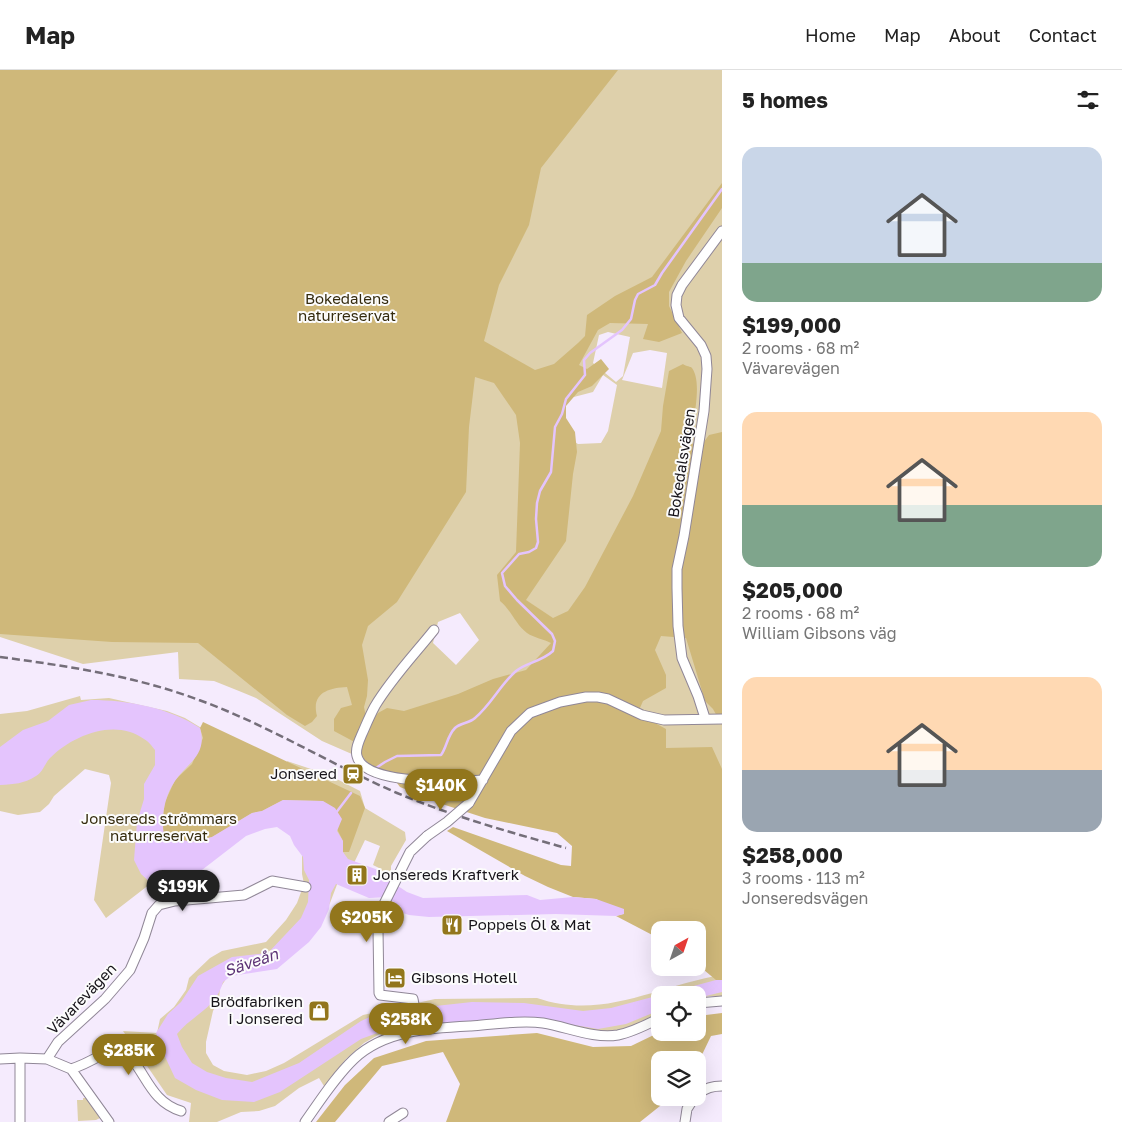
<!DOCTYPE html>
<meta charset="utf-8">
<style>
body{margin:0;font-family:"Golos Text",sans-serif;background:#f2f2f2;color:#222;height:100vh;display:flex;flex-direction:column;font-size:19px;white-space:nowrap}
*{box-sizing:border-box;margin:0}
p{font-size:16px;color:#767676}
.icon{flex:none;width:28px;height:28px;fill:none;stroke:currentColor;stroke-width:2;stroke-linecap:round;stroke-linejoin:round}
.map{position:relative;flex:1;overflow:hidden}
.sheet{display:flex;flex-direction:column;background:#fff;width:400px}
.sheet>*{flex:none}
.needle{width:32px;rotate:40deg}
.fabs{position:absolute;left:651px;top:851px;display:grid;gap:10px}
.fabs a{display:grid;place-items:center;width:55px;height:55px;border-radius:10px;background:#fff;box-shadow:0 5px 20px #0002;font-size:25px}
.price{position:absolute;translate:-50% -42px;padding:0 11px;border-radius:18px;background:#92761c;color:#fff;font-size:16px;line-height:32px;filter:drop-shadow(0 1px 2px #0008)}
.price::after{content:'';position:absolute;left:50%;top:30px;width:15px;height:11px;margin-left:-8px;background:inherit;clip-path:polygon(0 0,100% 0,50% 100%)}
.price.active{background:#222;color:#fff}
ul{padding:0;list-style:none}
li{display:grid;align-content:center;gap:10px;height:265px;padding:0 20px}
li span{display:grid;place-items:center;height:155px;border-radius:15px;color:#555}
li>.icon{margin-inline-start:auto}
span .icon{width:90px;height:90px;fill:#fffc;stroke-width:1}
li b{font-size:21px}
h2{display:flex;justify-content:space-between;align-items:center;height:60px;padding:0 20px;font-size:21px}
header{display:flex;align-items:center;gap:30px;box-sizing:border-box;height:70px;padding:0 25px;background:#fff;border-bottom:1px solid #e0e0e0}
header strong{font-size:24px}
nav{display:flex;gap:28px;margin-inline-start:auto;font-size:18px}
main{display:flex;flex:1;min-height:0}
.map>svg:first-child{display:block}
.green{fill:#ded0ab;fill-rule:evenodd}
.forest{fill:#cfb87a;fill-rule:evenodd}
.water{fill:#e4c4fd}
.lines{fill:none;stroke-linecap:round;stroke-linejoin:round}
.stream{stroke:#e4c4fd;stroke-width:2.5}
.minor-casing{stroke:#908797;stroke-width:11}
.minor{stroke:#fff;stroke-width:9}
.rail{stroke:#746e79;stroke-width:2.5;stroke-dasharray:8 4;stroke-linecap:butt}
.minor-bridge-casing{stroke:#908797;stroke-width:11;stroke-linecap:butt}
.minor-bridge{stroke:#fff;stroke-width:9}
.labels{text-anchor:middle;stroke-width:4;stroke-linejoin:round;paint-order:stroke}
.park-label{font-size:15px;fill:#352b0e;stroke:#fcfcfc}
.street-label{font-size:15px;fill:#17141a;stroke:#fcfcfc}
.poi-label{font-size:15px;fill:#17141a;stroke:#fcfcfc;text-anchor:start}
.water-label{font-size:16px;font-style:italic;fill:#5c3376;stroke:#fcfcfc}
</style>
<header>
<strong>Map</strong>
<nav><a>Home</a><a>Map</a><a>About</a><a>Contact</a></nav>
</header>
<main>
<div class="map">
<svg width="722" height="1052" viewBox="0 0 722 1052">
<rect width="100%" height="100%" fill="#f5ebfd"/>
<!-- green -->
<path class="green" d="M75,0h647v832l-140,-68 -205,-69 -55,-24 -66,-43 -17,-7 -25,-10 -35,-2 -1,-27 -95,12 -83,-27v-90zM608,262l22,5 -7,39 -7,6 -23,-19 6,-28zM650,280l17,3 -5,35 -40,-8 11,-27zM603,305l14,10 -9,46 -7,12 -23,1 -26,-16 18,-30 23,-6zM460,543l19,27 -23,25 -23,-22 5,-21z
M80,626l1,4 28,-2 58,13 18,7 18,11 86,41 -2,-9 42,14 31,16 5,17 40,24 1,8 -15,26v16l-12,-14 -6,-3 7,-19 -15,-6 -11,23 -13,11 -11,29 -17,31 -85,42 -8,12 -1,11 -6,12 -7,31v11l7,12 11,6 23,4 19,-4 18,-8 79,-48 72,-16 102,-1c66,23 121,-13 185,-23v22l-11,-1 -13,2v-3h-38v18l-35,16 -24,3 -34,-7 -162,1 -27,9 -14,8 -18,16 -22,27 -5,-8 -20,10 -24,18 -16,5 -18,1 -24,10h-28l2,-19 -24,-8 -44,-64 34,2 3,-14 14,-12 12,-17 3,-12 21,-20 12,-7 44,-9 20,-22 11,-17 7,-19 -2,-10v-20l-9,-23 -24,-12 -115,62 -48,37 -12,-18 17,-117 -2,-8 -24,-6 -31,27 -5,8 -9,8 -22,3 -18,-4v-97l27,-3z
M83,1028h4l15,19 -6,3 -18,1 -1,-21h6z"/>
<!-- forest -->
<path class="forest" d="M0,0h618l-77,98 -12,57 -30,60 -15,56 51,29 19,-6 24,-21 7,-7 2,-21 28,-19 37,-19 70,-94v25l-36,53 -17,31v14l13,27 -23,9 -16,-3 5,-15 -38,-1 -12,7 -19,35 8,4 14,-10 8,10 -17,17 -14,6 -12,14v12l9,14 2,20 -4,22 -7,67 -40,59 27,18 15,-7 17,-24 48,-91 28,-65 2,-25 6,-35 14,-7c1,1 7,3 8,3 13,13 1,60 -2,76l12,3 8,-11 13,-3v293l-9,-16 -8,-8 -19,-63 -25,-2 -6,14 11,25v13l-23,13 -7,16 19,6 11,6v19l46,-1 10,22v211h-6l-18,-15v-35h-38v9l-44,-23 7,-2 -27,-15 -23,-2 -25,-10 -23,-11 -78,-45 6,-4 108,38 10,1 1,-20 -15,-13 -72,-15 -46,-15 -39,-16 -3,-4c-14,-9 -32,-16 -37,-33l2,-4 -28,-15v-12l7,-11 11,-3 -5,-18c-19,1 -36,6 -30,29l-5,6 -7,4 -18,-11 -89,-72 -86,-1 -112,-8zM475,307l19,6 22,32 4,28 -4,109 -19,23 3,26c11,9 16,24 27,32 7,5 17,6 24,10l-25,27 -33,9 -35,15 -54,17 -17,-3 -9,5 -6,7 -6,-3 -2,-10 3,-11 1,-16 -6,-35 6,-19 29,-24 69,-110 3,-65z
M203,652l157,74 5,12 -16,44h-6v-11l-20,-40 -40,-1 -21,11 -10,2 -40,24 -21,5 -27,-6 -2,-14 3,-20 10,-22 17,-16 11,-26 -3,-10z
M722,943v21l-11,2 -13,27v-3h-38v38h10l-30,24h-194l14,-38 -17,-32 -61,14 -47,56h-19l29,-37 29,-27 52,-17 111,-8 56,14 38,-1 29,-14h38v-16z"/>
<!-- water -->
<path class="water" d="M91,630c37,0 79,8 109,28 8,27 -13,35 -25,53 -11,16 -14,36 -11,55l28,6 20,-5 40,-24 10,-2 21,-11 40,1 12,7 7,11 -5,12 6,10v11l5,7 33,12 11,11 15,10 16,6 104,-3 13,5 33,-3 23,2 28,10v5l-8,2 -60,-2 -127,3 -20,-2 -9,-3 1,-5 -14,-10 -18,1 -33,-14 -5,9 -2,16 -8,18 -12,15 -32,27 -46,7 -8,6c-8,28 -30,32 -46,52l5,13 10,16 15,9 19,6 26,4 47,-19 62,-42 11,-5 27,-6 73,-8 52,1 59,8 28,-3 49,-13v15l-34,14 -28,5 -54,-9 -118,5 -46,7 -19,7 -81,53 -26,10 -32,-2 -26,-10 -21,-12 -14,-30 -5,-15 12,-19 13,-12 17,-26 34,-19 36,-4 33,-35 7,-16 1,-22 -5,-10 -1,-13 -9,-12 -4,-9 -13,-9 -12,2 -19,7 -57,44 -17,5 -20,-1 -11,-10 -7,-14 3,-38 7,-23v-15l11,-19v-15c-3,-4 -7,-9 -11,-11 -29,-21 -71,-4 -94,19 -5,5 -7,14 -14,18 -13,8 -21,8 -36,9v-38l23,-17 25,-9 21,-16z
M716,910h6v12l-24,6v-3h-38z"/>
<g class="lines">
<!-- stream -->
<path class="stream" d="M376,698l9,-6 12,-6 44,-1c6,-8 6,-19 14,-27 5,-5 15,-5 20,-10 16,-13 25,-33 41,-47 11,-9 25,-9 37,-20l2,-10 -3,-7 -35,-34 -12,-14 -3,-13 17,-19 10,-2 7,-4 2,-6 -2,-23 1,-16 3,-12 11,-19 4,-45 7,-13 4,-15 19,-24 -1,-15 6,-7 32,-23 9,-11 4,-19 3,-6 17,-9 7,-12 60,-84
M335,744l16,-21"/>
<!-- minor casing -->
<g class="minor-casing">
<path id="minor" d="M434,560c-20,25 -43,49 -59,76 -5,9 -9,19 -13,28 -3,7 -7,15 -5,22 7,30 103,26 126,24
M705,648l-7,-22 -16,-38 -4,-32 -1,-38v-19l7,-33 20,-125 3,-42 -1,-13 -5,-11 -22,-27 -3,-13 1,-10 5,-10 40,-54
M469,733l42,-72 19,-18 30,-11 26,-5h12l10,2 34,16 22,5 58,-1
M698,933l24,-2
M419,960l-6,-31 -33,-4 -1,-2 -1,-63 6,-26 26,-52 17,-16
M20,988l27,1 24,10 38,53
M0,989l20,-1v64
M47,989l11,-17 47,-43 25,-29 14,-32 8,-25 7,-8 16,-4 69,-6 28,-14 34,6
M71,999c17,-5 31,-15 47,-23 28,19 28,54 63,65
M698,1024c8,-6 14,-8 24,-8
M305,1052c15,-21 30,-45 49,-63 31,-29 76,-31 117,-33 24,-2 49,-6 72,-3 25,4 50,16 75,12 15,-3 28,-10 42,-17
M389,1052l14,-9
M685,1052l2,-13 7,-11"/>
</g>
<!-- minor -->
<use href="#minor" class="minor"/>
<!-- rail -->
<path class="rail" d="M0,587c68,9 135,19 199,43 69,25 131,64 198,93 55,23 112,39 169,55"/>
<!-- minor-bridge casing -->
<g class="minor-bridge-casing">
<path id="minor-bridge" d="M427,766l20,-14 22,-19"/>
</g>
<!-- minor-bridge -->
<use href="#minor-bridge" class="minor-bridge"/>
</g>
<!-- icons -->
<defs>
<g id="station-square" transform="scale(1.125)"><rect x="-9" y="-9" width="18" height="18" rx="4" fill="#92761c" stroke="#fcfcfc"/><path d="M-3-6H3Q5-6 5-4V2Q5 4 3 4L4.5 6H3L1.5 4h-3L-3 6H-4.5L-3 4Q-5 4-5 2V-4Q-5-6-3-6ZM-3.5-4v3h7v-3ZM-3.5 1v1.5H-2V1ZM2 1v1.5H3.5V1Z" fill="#fff"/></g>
<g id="building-square" transform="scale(1.125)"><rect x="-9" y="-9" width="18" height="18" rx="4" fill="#92761c" stroke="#fcfcfc"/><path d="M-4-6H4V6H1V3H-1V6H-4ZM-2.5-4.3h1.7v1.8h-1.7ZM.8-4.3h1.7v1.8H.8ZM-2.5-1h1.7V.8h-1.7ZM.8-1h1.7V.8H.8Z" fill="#fff"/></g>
<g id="restaurant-square" transform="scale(1.125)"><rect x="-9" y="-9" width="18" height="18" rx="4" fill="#92761c" stroke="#fcfcfc"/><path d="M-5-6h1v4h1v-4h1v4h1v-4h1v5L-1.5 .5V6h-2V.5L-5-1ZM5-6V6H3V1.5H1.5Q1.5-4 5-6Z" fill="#fff"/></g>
<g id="hotel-square" transform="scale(1.125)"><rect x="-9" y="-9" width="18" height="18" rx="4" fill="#92761c" stroke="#fcfcfc"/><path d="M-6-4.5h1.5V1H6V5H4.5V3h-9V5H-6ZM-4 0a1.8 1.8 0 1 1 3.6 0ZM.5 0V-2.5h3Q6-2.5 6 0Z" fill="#fff"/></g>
<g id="shop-square" transform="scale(1.125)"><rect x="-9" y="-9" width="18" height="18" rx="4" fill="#92761c" stroke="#fcfcfc"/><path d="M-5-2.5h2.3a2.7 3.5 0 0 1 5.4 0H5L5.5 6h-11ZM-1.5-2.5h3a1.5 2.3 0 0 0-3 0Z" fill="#fff"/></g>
</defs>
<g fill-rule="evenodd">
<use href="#station-square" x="353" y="704"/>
<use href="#building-square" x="357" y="805"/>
<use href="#restaurant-square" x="452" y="855"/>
<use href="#hotel-square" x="395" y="908"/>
<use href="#shop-square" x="319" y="941"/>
</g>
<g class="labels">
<!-- park labels -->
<g class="park-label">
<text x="347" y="234">Bokedalens<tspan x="347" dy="17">naturreservat</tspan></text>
<text x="159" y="754">Jonsereds strömmars<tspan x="159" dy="17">naturreservat</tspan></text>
</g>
<!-- street labels -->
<g class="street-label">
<text transform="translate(682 393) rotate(-81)" y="5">Bokedalsvägen</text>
<text transform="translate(82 929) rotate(-46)" y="5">Vävarevägen</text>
</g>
<!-- poi labels -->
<g class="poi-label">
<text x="337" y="709" text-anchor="end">Jonsered</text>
<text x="373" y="810">Jonsereds Kraftverk</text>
<text x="468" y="860">Poppels Öl &amp; Mat</text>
<text x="411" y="913">Gibsons Hotell</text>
<text x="303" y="937" text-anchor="end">Brödfabriken<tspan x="303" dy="17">i Jonsered</tspan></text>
</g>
<!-- water labels -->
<g class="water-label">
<text transform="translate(251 892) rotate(-19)" y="6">Säveån</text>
</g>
</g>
</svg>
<div class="fabs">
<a><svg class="needle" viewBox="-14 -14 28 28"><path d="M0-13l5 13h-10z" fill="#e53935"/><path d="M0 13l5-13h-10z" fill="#767676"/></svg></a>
<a><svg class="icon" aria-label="locate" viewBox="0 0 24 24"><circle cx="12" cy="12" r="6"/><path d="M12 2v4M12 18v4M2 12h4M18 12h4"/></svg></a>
<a><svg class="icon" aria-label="layers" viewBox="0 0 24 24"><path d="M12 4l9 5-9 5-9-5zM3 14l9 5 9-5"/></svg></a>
</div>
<b class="price" style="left:441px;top:741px">$140K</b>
<b class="price active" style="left:183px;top:842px">$199K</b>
<b class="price" style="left:367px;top:873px">$205K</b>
<b class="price" style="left:406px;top:975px">$258K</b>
<b class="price" style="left:129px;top:1006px">$285K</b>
</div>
<section class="sheet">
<h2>5 homes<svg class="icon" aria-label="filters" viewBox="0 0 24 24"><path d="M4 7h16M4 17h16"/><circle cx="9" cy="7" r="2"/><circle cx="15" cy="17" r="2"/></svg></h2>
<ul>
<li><span style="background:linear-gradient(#c9d6e8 75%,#7fa58c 0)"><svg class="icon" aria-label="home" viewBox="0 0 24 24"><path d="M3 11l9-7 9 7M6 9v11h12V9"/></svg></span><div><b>$199,000</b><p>2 rooms · 68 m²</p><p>Vävarevägen</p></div></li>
<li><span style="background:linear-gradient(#ffd9b3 60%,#7fa58c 0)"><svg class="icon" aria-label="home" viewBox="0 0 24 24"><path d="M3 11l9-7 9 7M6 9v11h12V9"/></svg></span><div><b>$205,000</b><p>2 rooms · 68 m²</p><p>William Gibsons väg</p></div></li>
<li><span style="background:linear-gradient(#ffd9b3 60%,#9aa5b1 0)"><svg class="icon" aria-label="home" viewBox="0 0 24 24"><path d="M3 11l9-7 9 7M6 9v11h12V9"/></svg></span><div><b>$258,000</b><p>3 rooms · 113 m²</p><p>Jonseredsvägen</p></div></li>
</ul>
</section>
</main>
